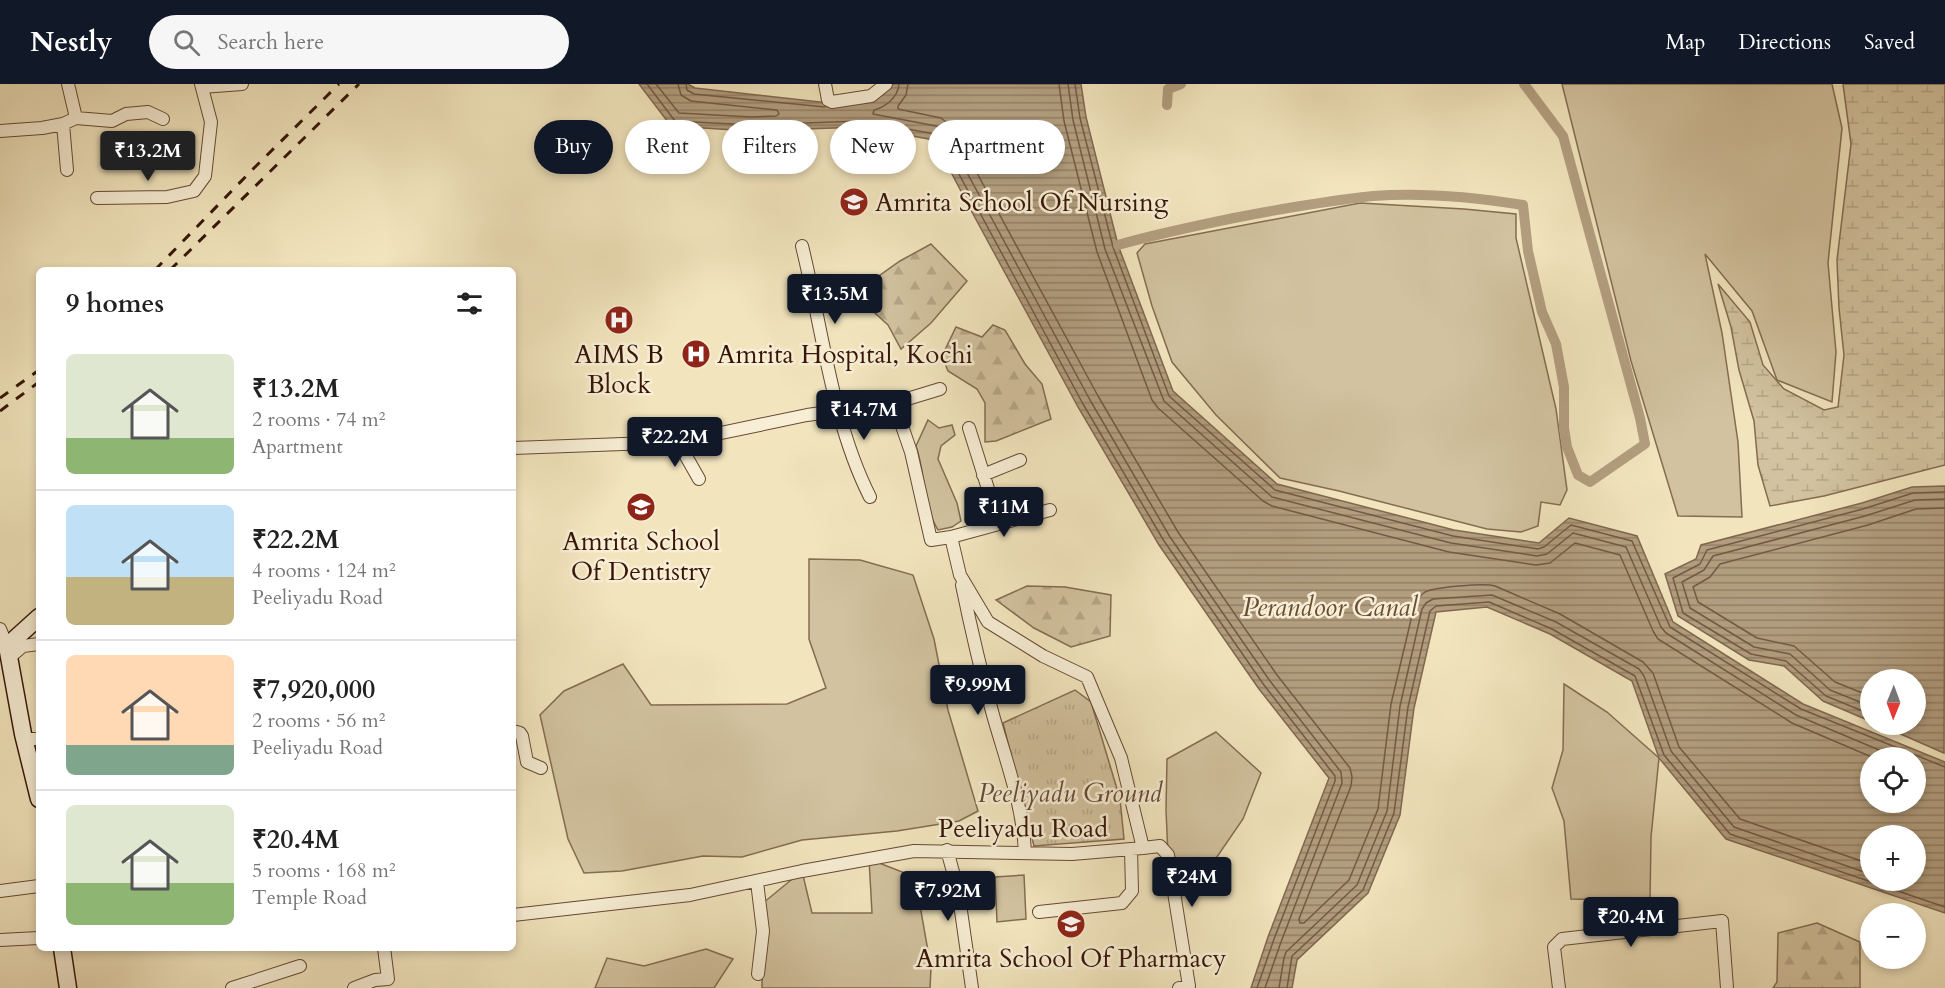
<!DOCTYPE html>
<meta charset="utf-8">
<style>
body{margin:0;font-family:Cardo,serif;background:#f6f6f6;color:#222;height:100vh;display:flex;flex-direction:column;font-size:22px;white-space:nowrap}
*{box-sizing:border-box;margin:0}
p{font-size:20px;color:#767676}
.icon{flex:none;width:33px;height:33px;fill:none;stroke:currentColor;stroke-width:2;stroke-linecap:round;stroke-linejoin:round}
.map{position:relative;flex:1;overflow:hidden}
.details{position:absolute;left:36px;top:183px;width:480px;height:684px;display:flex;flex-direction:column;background:#fff;border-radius:9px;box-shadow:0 3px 9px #0003}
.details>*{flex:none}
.guide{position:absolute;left:534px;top:36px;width:570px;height:54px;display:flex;gap:12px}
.needle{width:39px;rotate:181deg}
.fabs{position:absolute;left:1860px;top:585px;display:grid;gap:12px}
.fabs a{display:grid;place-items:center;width:66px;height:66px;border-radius:50%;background:#fff;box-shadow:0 3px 9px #0003;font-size:30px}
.price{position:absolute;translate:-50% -51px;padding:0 14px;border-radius:6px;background:#111827;color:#fff;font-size:20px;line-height:39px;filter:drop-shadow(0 2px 3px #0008)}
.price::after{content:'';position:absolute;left:50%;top:36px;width:18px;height:14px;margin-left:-9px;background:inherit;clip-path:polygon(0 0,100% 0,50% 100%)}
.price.selected{background:#222;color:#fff}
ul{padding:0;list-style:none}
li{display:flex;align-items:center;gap:18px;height:150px;padding:0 30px}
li+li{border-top:2px solid #e0e0e0}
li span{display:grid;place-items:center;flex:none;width:168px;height:120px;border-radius:9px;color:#555}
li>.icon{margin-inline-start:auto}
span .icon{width:72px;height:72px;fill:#fffc;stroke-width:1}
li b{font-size:26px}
h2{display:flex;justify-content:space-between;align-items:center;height:72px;padding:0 30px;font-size:26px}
.pill{padding:0 21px;border-radius:27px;background:#fff;box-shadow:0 3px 9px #0003;font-size:21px;line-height:54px}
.pill.selected{background:#111827;color:#fff}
header{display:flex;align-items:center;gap:36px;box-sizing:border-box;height:84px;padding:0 30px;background:#111827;color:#fff}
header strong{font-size:28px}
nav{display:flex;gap:33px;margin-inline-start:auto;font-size:21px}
.search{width:420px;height:54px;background:#f6f6f6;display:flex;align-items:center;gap:15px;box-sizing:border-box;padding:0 21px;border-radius:33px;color:#767676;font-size:22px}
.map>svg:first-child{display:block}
.green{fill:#d2c29f;stroke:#846c52;stroke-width:1.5}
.forest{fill:url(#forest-firs);stroke:#846c52;stroke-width:1.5}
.wetland{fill:url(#wetland-marsh);stroke:#846c52;stroke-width:1.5}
.park{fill:url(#park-tufts);stroke:#846c52;stroke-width:1.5}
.water{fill:url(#water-rules);stroke:#81674f;stroke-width:1.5;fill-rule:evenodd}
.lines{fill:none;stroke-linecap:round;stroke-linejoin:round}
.shore{stroke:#745a42;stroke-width:1.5}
.canal{stroke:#b29e7f;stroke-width:10}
.street-casing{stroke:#664934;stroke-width:14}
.secondary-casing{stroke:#371506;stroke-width:19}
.street{stroke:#f7eed5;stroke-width:12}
.secondary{stroke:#f7eed5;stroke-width:16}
.rail{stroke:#371506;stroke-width:3;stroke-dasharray:10 10;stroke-linecap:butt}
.labels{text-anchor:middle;stroke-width:5;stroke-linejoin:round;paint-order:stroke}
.poi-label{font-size:26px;fill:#371506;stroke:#f7eed5}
.park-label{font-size:26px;font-style:italic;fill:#664934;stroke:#f7eed5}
.street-label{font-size:26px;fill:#371506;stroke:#f7eed5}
.water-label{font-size:27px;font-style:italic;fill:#684c36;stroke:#f7eed5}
</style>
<header>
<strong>Nestly</strong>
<div class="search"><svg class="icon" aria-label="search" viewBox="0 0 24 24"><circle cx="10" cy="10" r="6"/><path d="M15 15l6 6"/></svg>Search here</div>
<nav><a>Map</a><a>Directions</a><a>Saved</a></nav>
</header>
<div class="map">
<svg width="1945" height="904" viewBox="0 0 1945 904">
<defs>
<pattern id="forest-firs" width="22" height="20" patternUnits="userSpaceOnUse" patternTransform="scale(1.5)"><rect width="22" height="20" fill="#d2c29f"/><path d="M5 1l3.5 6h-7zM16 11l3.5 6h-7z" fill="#b5a687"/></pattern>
<pattern id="wetland-marsh" width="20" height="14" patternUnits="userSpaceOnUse" patternTransform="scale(1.5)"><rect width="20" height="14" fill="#d2c29f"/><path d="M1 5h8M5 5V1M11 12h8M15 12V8" fill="none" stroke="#b5a687"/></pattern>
<pattern id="park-tufts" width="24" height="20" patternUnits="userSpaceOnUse" patternTransform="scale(1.5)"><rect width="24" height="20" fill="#d2c29f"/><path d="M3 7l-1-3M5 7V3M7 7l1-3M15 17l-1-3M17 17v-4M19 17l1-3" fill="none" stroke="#b5a687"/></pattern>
<pattern id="water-rules" width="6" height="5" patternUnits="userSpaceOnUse" patternTransform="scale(1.5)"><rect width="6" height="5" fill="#b29e7f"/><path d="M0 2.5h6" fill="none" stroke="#928066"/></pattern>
</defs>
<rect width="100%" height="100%" fill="#f2e5be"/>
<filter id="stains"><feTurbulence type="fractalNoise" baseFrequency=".00333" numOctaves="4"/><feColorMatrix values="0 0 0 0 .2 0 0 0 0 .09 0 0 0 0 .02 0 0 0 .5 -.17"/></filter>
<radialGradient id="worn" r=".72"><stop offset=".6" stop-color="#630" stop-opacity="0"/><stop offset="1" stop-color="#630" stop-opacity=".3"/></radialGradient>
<!-- green -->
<path class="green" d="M1562,0h270l10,44 -14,135 8,89 -4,50 -55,-22 -25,-69 -47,-57 17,79 16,109 4,75 -64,-1 -47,-155z
M1360,119l104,6 52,5v24l40,171 11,81 -7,15 -19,-3 -3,24 -17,6 -34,-3 -148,-38 -59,-13 -64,-63 -44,-53 -20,-56 -15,-53 8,-9z
M928,336l11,8 13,-3 3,10 -14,11 -3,13 19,44 4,18 -9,6 -14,3c-16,-26 -12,-56 -22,-84z
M809,475l51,1 53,15 21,64 14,71 30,101 -19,10 -62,10 -95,9 -60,17 -39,-1 -81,15 -38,2 -16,-34 -28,-124 24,-24 59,-27 28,41 136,-1 39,-16 -17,-49z
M1564,600l43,28 52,46 -8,79 -1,64 -79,-2 -7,-78 -12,-33 11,-38z
M1216,648l45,41 -18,46 -46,67 -29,-31 -2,-45 1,-51z
M869,775l46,18 16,91 -1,20h-168l1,-85 39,-32 10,42h60z
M1024,791l2,44 -29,3 -2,-45z
M706,865l27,10 -19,29h-119l12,-30 37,8z"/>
<!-- forest -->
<path class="forest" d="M931,160l36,37 -36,42 -30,26 -13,-24 -22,-20 10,-27 24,-17z
M993,241l12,5 20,34 17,20 9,35 -55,22 -11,1v-39l-8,-14 -29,-18 -6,-15 14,-29 26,10z
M1027,502l38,1 46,8 -1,41 -39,11 -37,-19 -38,-28z
M1817,839l43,19v46h-87l4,-6 1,-49z"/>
<!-- wetland -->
<path class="wetland" d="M1843,0h102v381l-121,31 -54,10 -12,-41 -4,-44 -15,-51 -8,-43 -13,-43 32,38 13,43 21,24 40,21 14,-3 6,-52 -5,-47 -2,-48 14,-116z"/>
<!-- park -->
<path class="park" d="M1075,606l16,12 29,97 4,40 -90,7 -31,-123z"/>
<!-- water -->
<path class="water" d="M639,0h49l7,4 125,14 55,-6 13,-12h193l5,33 32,128 55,146 104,93 177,46 85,13 30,-25 68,18 36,86 130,82 142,58v151l-219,-74 -67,-81 -27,-77 -82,-47 -63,-27 -51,5 -22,96 -14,107 -32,78 -71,67 -5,28h-41l17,-51 61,-159 -70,-89 -100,-144 -81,-138 -105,-193 -39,-74 -71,-13 -112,4 -80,-5zM1870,674h46v44h-46zM1870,752h46v44h-46z
M1945,402l-1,267 -64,-28 36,-1v-44h-46v41l-47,-20 -39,-35 -35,-6 -71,-44 -13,-42 31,-15 5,-14 161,-42 50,-16z"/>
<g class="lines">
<!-- shore -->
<path class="shore" d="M647,0l28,37 76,4 112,-4 72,13 4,3 144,267 81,137 100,144 71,91v5l-61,158 -17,49
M656,0l23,29 72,4 25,-1 3,-2 -2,-4 -86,-9 -10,-6 -3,-11
M686,0l1,6 7,4 131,13
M899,0c-1,13 -13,23 -25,26l-1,4 63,12 9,6 145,268 80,137 100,144 71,91 1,11 -61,159 -16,46
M908,0l-2,11 -8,11v3l43,9 11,9 146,269 80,136 99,143 73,93 2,9 -1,9 -52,133 1,4h4l45,-43 29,-71 13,-105 23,-97c2,-6 5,-11 11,-15 9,-5 60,-9 70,-6l65,28 83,48 10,11 26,74 61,72 130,45
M1059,0l5,37 33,131 55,148 6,8 105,93 9,5 177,46 87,13 14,-2 25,-20 45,12 33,76 5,8 134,84 82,35
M1068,0l5,36 32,129 59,152 108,96 179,46 86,13 10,-2 26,-21 53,14 35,80 5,6 130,82 102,43
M1075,0l5,34 33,129 56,149 106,94 178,46 85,13 6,-2 27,-22 61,16 38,86 131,82 144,58
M1870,612l-35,-14 -41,-36 -37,-8 -59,-36 -5,-15 17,-10 10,-13 148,-39 48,-16 29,-1
M1870,622l-40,-16 -40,-36 -36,-7 -64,-39 -8,-26 22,-12 9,-14 152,-40 50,-16 30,-1
M1870,630l-44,-18 -40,-35 -35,-7 -68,-41 -10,-35 27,-14 7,-14 156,-41 50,-16 32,-1
M1279,904l5,-30 2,-6 71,-67 30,-74 13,-105 22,-97 4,-6 7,-4 59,-4 64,27 83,47 5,7 27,75 63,76 136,47
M1287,904l5,-32 71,-66 31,-77 14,-106 22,-96 6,-5 53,-4 63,27 83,47 29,79 66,79 215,73"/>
<!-- canal -->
<path class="canal" d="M1167,21l1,-16 13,-5
M1118,161c38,-11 77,-19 116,-27 46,-9 92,-17 139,-22 50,-4 101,1 150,9l5,46 14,61 14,32 8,43v41l3,19 11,28 12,7 55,-38 -5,-26 -77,-282 -39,-52"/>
<!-- street casing -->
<g class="street-casing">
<path id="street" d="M68,0l8,34
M825,0l3,16 4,2 39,-6 15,-12
M202,3l40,-3
M63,40l4,46
M0,47l42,-3 21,-4 13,-6 36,3 14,-7 22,-2 15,7
M97,114l70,-1 27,-6 11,-15 6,-54 -10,-38
M802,162c20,81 30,176 68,251
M894,319l46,-14
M969,344l30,96
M678,358l21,37
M513,364l165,-6 129,-27 87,-12 17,49 20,88 20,-3 9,38 28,47 55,34 44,21 34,81 22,90 -71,6 -158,-3 -112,20 -112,24 -177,20
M983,391l37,-15
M951,453l99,-27
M962,501c9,44 19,87 31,130 13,46 30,90 32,138
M0,545l7,17
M10,573l13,-11 16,-2
M513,647l7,2 2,3 5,26 14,6
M25,655h14
M1143,764l17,-2 8,9 21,131 -10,2
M947,766l11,40 14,98
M757,798l6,49 -5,43
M0,807l39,-5
M1039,828l83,-9 10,-12 -1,-42
M0,856l39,-2
M232,904l68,-22
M354,904l21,-8 13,-1 -4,-31
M1559,904l-5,-41 8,-8 160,-18 5,67"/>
</g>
<!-- secondary casing -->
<g class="secondary-casing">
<path id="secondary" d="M39,533l-32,29 16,88 16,65
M62,864l6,40"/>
</g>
<!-- street -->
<use href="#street" class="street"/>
<!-- secondary -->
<use href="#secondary" class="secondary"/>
<!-- rail -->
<path class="rail" d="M155,186l99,-102 85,-84
M170,186l189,-186
M0,314l39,-28
M0,327l39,-29"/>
</g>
<!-- icons -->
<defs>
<g id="school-disc" transform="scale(1.5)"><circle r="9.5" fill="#8f2418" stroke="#f7eed5"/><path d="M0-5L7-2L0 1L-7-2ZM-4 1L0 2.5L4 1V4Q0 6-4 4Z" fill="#fff"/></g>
<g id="hospital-disc" transform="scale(1.5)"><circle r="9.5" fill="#8f2418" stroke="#f7eed5"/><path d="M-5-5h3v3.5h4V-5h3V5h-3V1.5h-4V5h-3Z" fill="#fff"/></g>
<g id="university-disc" transform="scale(1.5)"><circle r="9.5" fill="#8f2418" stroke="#f7eed5"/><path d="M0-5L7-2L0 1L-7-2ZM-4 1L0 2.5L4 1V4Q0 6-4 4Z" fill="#fff"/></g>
</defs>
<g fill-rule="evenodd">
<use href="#school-disc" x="854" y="118"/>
<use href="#hospital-disc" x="619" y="236"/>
<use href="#hospital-disc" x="696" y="270"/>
<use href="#university-disc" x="641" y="423"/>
<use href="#university-disc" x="1071" y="840"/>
</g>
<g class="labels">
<!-- poi labels -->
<g class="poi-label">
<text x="875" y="127" text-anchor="start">Amrita School Of Nursing</text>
<text x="619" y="279">AIMS B<tspan x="619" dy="30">Block</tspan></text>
<text x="717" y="279" text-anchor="start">Amrita Hospital, Kochi</text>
<text x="641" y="466">Amrita School<tspan x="641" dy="30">Of Dentistry</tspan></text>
<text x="1071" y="883">Amrita School Of Pharmacy</text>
</g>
<!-- park labels -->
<g class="park-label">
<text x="1070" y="718">Peeliyadu Ground</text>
</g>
<!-- street labels -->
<g class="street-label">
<text x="1023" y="753">Peeliyadu Road</text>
</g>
<!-- water labels -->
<g class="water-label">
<text x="1330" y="532">Perandoor Canal</text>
</g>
</g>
<rect width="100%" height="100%" filter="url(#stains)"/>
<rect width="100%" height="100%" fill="url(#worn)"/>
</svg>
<div class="fabs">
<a><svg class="needle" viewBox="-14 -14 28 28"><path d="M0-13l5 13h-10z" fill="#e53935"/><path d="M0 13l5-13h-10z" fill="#767676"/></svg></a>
<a><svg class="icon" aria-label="locate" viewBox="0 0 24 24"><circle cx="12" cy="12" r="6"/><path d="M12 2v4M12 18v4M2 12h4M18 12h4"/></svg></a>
<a>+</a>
<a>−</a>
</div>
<b class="price selected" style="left:148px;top:98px">₹13.2M</b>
<b class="price" style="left:835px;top:241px">₹13.5M</b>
<b class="price" style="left:864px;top:357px">₹14.7M</b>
<b class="price" style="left:675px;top:384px">₹22.2M</b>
<b class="price" style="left:1004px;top:454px">₹11M</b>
<b class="price" style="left:978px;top:632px">₹9.99M</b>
<b class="price" style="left:1192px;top:824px">₹24M</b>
<b class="price" style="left:948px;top:838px">₹7.92M</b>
<b class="price" style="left:1631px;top:864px">₹20.4M</b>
<div class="guide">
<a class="pill selected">Buy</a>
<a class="pill">Rent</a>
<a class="pill">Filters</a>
<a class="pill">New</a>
<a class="pill">Apartment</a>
</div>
<section class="details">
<h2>9 homes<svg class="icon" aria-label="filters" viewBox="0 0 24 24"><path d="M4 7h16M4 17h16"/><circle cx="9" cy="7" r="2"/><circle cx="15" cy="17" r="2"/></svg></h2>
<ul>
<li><span style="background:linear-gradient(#dfe7d0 70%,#8fb573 0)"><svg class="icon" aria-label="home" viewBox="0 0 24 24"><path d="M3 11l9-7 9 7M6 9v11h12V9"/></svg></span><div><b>₹13.2M</b><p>2 rooms · 74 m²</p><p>Apartment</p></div></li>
<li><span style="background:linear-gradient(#bfe0f5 60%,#c2b280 0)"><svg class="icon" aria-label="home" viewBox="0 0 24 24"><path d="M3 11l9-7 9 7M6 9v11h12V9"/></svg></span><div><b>₹22.2M</b><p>4 rooms · 124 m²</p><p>Peeliyadu Road</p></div></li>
<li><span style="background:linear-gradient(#ffd9b3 75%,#7fa58c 0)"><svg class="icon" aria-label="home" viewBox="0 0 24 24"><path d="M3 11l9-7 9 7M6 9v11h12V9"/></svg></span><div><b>₹7,920,000</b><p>2 rooms · 56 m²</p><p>Peeliyadu Road</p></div></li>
<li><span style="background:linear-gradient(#dfe7d0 65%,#8fb573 0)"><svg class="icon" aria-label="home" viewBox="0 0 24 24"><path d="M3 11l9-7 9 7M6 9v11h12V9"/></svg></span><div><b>₹20.4M</b><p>5 rooms · 168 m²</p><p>Temple Road</p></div></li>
</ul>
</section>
</div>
